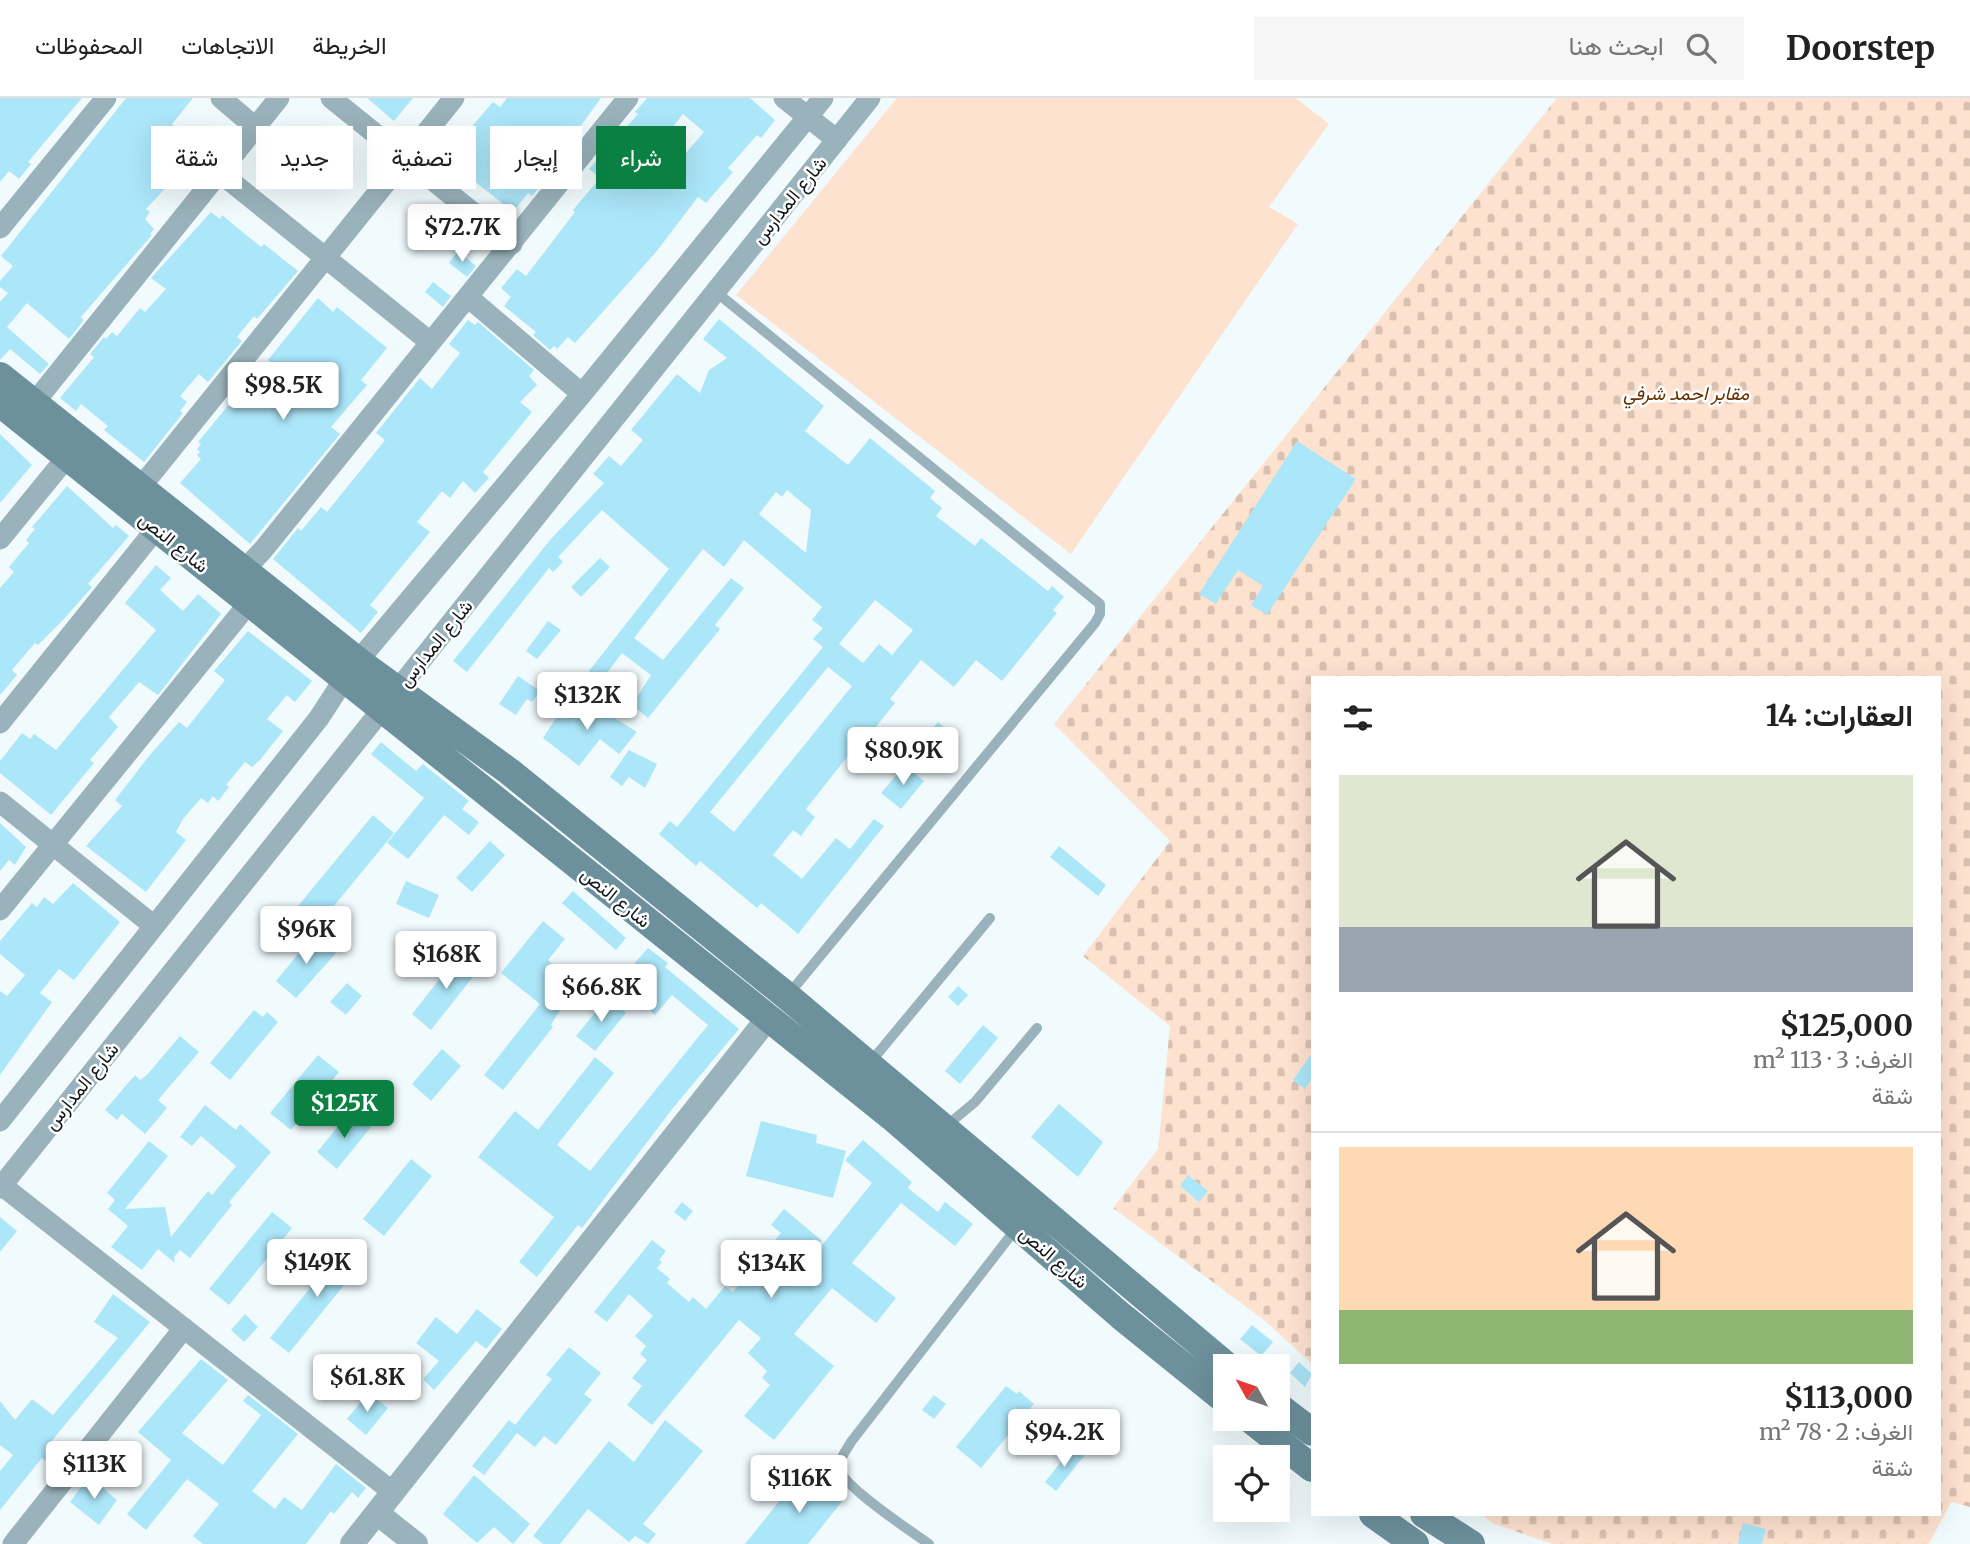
<!DOCTYPE html>
<html lang="ar">
<meta charset="utf-8">
<style>
body{margin:0;font-family:Merriweather,Vazirmatn,serif;background:#f6f6f6;color:#222;direction:rtl;height:100vh;display:flex;flex-direction:column;font-size:26px;white-space:nowrap}
*{box-sizing:border-box;margin:0}
p{font-size:23px;color:#767676}
.icon{flex:none;width:38px;height:38px;fill:none;stroke:currentColor;stroke-width:2;stroke-linecap:round;stroke-linejoin:round}
.map{position:relative;flex:1;overflow:hidden;direction:ltr}
.sheet{position:absolute;left:1311px;top:578px;width:630px;height:840px;display:flex;flex-direction:column;background:#fff;border-radius:0px;box-shadow:0 7px 28px #0002;direction:rtl}
.sheet>*{flex:none}
.banner{position:absolute;left:21px;top:28px;width:665px;height:63px;direction:rtl;display:flex;gap:14px}
.needle{width:46px;rotate:310deg}
.fabs{position:absolute;left:1213px;top:1256px;display:grid;gap:14px}
.fabs a{display:grid;place-items:center;width:77px;height:77px;border-radius:0px;background:#fff;box-shadow:0 7px 28px #0002;font-size:35px}
.price{position:absolute;translate:-50% -60px;padding:0 16px;border-radius:7px;background:#fff;color:#222;font-size:23px;line-height:46px;filter:drop-shadow(0 2px 4px #0008)}
.price::after{content:'';position:absolute;left:50%;top:42px;width:21px;height:16px;margin-left:-10px;background:inherit;clip-path:polygon(0 0,100% 0,50% 100%)}
.price.current{background:#0b8043;color:#fff}
ul{padding:0;list-style:none}
li{display:grid;align-content:center;gap:14px;height:371px;padding:0 28px}
li+li{border-top:2px solid #e0e0e0}
li span{display:grid;place-items:center;height:217px;border-radius:0px;color:#555}
li>.icon{margin-inline-start:auto}
span .icon{width:126px;height:126px;fill:#fffc;stroke-width:1}
li b{font-size:30px}
h2{display:flex;justify-content:space-between;align-items:center;height:84px;padding:0 28px;font-size:30px}
.chip{padding:0 24px;border-radius:0px;background:#fff;box-shadow:0 7px 28px #0002;font-size:24px;line-height:63px}
.chip.current{background:#0b8043;color:#fff}
header{display:flex;align-items:center;gap:42px;box-sizing:border-box;height:98px;padding:0 35px;background:#fff;border-bottom:2px solid #e0e0e0}
header strong{font-size:33px}
nav{display:flex;gap:38px;margin-inline-start:auto;font-size:24px}
.search{width:490px;height:63px;background:#f6f6f6;display:flex;align-items:center;gap:18px;box-sizing:border-box;padding:0 24px;border-radius:0px;color:#767676;font-size:26px}
.map>svg:first-child{display:block}
.cemetery{fill:url(#cemetery-stones)}
.green{fill:#fee2d0}
.building{fill:#ace6f9;fill-rule:evenodd}
.lines{fill:none;stroke-linecap:round;stroke-linejoin:round}
.service{stroke:#9ab2bb;stroke-width:10}
.minor{stroke:#9ab2bb;stroke-width:21}
.tertiary{stroke:#9ab2bb;stroke-width:24}
.secondary{stroke:#6c909c;stroke-width:28}
.labels{text-anchor:middle;stroke-width:5;stroke-linejoin:round;paint-order:stroke}
.street-label{font-size:19px;fill:#111618;stroke:#fff}
.park-label{font-size:19px;font-style:italic;fill:#663100;stroke:#fff}
</style>
<header>
<strong>Doorstep</strong>
<div class="search"><svg class="icon" aria-label="search" viewBox="0 0 24 24"><circle cx="10" cy="10" r="6"/><path d="M15 15l6 6"/></svg>ابحث هنا</div>
<nav><a>الخريطة</a><a>الاتجاهات</a><a>المحفوظات</a></nav>
</header>
<div class="map">
<svg width="1970" height="1446" viewBox="0 0 1970 1446">
<defs>
<pattern id="cemetery-stones" width="16" height="16" patternUnits="userSpaceOnUse" patternTransform="scale(1.75)"><rect width="16" height="16" fill="#fee2d0"/><path d="M2 7V4a2 2 0 0 1 4 0v3zM10 15v-3a2 2 0 0 1 4 0v3z" fill="#d9c1b2"/></pattern>
</defs>
<rect width="100%" height="100%" fill="#f1fbfe"/>
<!-- cemetery -->
<path class="cemetery" d="M1557,0h413v1409l-19,-5 -22,42h-376l-59,-20 -14,-10h459v-837h-627v687l-48,-44 -151,-112 45,-59 12,-123 -87,-70 87,-115 -116,-117z"/>
<!-- green -->
<path class="green" d="M897,0h399l33,26 -60,83 29,17 -227,330 -335,-259z"/>
<!-- building -->
<path class="building" d="M0,0h82l-54,64 3,2 -12,15 -10,-8 -9,11z
M126,0h67l-21,26 8,6 -3,3 32,26 -12,14 -10,-8 -41,44 4,3 -5,7 9,10 -4,5 2,1 -71,82 3,3 -15,19 -42,-36 -20,24 42,37 -9,10 -30,-25 -10,11v-58l8,-9 -8,-6v-6l13,-15 -12,-10z
M367,0h46l-19,23z
M507,0h94l-27,37 -39,45 6,5 -9,11 -4,-3 -15,19 -65,-52 14,-18 -2,-2 33,-38 7,5z
M647,0h103l25,22 -14,18 -4,-3 -29,33 5,4 -27,31 -8,-6 -42,55 -81,91 -7,-6 -11,12 -3,-3 -4,4 -17,-15 3,-3 -32,-26 7,-9 -10,-9 16,-19 9,7 49,-64 -2,-2 27,-32 -11,-9 49,-55 -3,-2zM683,16l21,18 -19,22 -20,-17z
M211,114l9,7 2,-4 39,32 3,-3 34,27 -41,48 -3,-3 -17,21 5,4 -34,41 -9,-8 -19,22 7,6 -7,9 3,2 -39,49 -40,-32 4,-4 -27,-22 -5,7 -16,-13 34,-41 -4,-3 14,-17 2,2 6,-7 5,4 23,-28 5,4 21,-23 -15,-11z
M458,153l18,15 -9,11 -18,-14z
M433,184l18,14 -8,11 -18,-15z
M318,200l15,14 4,-5 50,41 -26,32 6,5 -36,42 9,7 -90,110 -70,-61 21,-24 -4,-4 3,-3 -3,-3 4,-5 -3,-2 38,-46 13,11 32,-36 -13,-11z
M719,221l105,87 -19,25 43,34 22,-27 65,53 -5,7 12,10 -6,8 39,30 6,-8 67,53 4,-5 12,11 -11,13 4,3 -55,68 -26,-21 -22,27 -33,-27 -31,39 5,4 -24,30 15,12 -9,12 -18,-15 -53,67 9,8 -14,19 -8,-6 -20,25 29,24 34,-41 14,11 24,-30 10,7 -86,108 -37,-31 -4,5 -57,-47 -4,5 -37,-32 11,-13 7,6 146,-180 -10,-8 10,-11 -11,-8 10,-13 -78,-67 -20,27 -21,-18 -69,89 29,22 68,-82 13,10 -29,37 5,4 -72,89 -16,-13 19,-30 -29,-22 -21,28 -12,-10 80,-102 -67,-59 -44,47 5,5 -10,10 -4,-4 -82,104 -14,-11 97,-121 54,-57 -11,-9 16,-18 12,10 22,-26 -12,-10 46,-56 23,19 9,-23 18,-12 -24,-19zM787,392l24,20 -5,43 -47,-39 17,-22 6,5zM875,502l38,30 -21,25 -13,-11 -16,19 -24,-19zM828,569l24,19 -118,146 -24,-20z
M468,222l7,5 3,-3 56,48 -5,6 8,9 -17,17 12,10 -49,60 6,6 -14,15 -12,-12 -13,17 -8,-7 -25,31 13,10 -60,73 8,7 -17,21 -88,-74 25,-31 3,3 20,-24 6,5 58,-72 -9,-7 44,-55 12,11 28,-36 -11,-9z
M0,336l32,31 -32,38z
M1297,343l59,38 -89,136 -16,-10 12,-19 -25,-16 -22,34 -17,-10z
M67,388l46,42 3,-3 13,11 -41,48 4,3 -28,32 -26,26 -3,-2 -23,27 5,5 -17,20v-107l14,-16 -5,-5 20,-24 -3,-3 9,-11 -3,-2z
M600,460l10,9 -29,30 -10,-10z
M156,467l15,13 -11,12 23,21 15,-17 23,20 -63,81 -19,-13 -30,35 9,10 -28,33 4,3 -43,52 -51,-42v-12l22,-28 8,6 4,-5 22,16 100,-120 -31,-27z
M548,523l13,9 -24,29 -11,-8z
M248,533l64,50 -17,21 -8,-7 -20,24 16,12 -23,29 -8,7 -7,-5 -19,23 3,2 -11,14 -5,-5 -5,7 -7,-5 -18,21 -7,13 10,8 -40,52 -60,-46 36,-40 -7,-6 34,-44 30,-34 8,6 38,-48 -11,-9z
M518,578l22,15 -8,11 -5,-3 -11,16 -17,-11z
M584,601l53,33 -18,22 -19,-15 -21,27 -36,-28 21,-32 11,7z
M938,624l17,14 -18,20 -16,-14z
M381,644l35,29 7,-7 46,37 -7,8 17,13 -10,13 -25,-20 -36,44 -21,-16 37,-45 -53,-44z
M629,652l28,14 -12,24 -16,-11 -7,9 -12,-9z
M905,667l19,16 -23,28 -20,-16z
M373,717l21,18 -89,108 -21,-18z
M0,725l26,24 -11,18 -6,-5 -9,11z
M490,743l15,14 -33,37 -16,-14z
M1059,748l47,39 -8,11 -48,-39z
M406,783l33,14 -10,23 -33,-14z
M73,785l47,39 -46,58 -15,-11 -19,24 12,9 -52,73v-84l7,5 18,-21 -25,-21v-13l32,-38 5,4 7,-10 9,7z
M573,793l53,47 -10,12 -54,-47z
M543,823l22,18 -17,21 31,30 -19,20 -9,15 2,2 -50,63 -19,-15 56,-71 -39,-31z
M314,837l22,18 -40,45 -20,-17z
M648,850l20,15 -3,4 74,62 -66,79 -91,120 -4,-3 -41,52 -18,-15 35,-45 -76,-60 37,-46 23,19 57,-73 19,16 -57,72 33,26 118,-146 -36,-30 -17,20 -15,-13 17,-19 -23,-19z
M460,855l20,15 -49,62 -19,-16z
M347,885l15,13 -16,19 -16,-13z
M958,888l10,9 -10,11 -10,-9z
M607,900l19,15 -31,38 -19,-15z
M254,912l9,7 4,-5 11,10 -48,58 -20,-17z
M983,927l15,13 -38,46 -15,-13z
M180,938l19,16 -41,48 9,8 -22,26 -23,-20 -5,6 -12,-10 30,-35 5,5 7,-5z
M442,951l19,17 -30,35 -19,-17z
M1312,955v26l-7,10 -12,-9z
M318,957l21,17 -48,58 -21,-17z
M1059,1006l44,38 -25,35 -47,-40z
M205,1007l31,25 4,-6 31,28 -42,50 3,3 -42,53 -10,-8 -6,7 1,6 -17,-14 -16,21 -31,-23 17,-21 -20,-17 7,-9 -8,-7 42,-52 19,15 -43,53 40,-2 6,30 37,-46 4,4 24,-29 -35,-30 -9,10 -12,-9z
M351,1013l20,16 -34,42 -20,-17z
M761,1023l56,14 -1,8 30,8 -13,47 -87,-22z
M863,1042l49,42 -4,6 30,24 7,-10 28,22 -18,22 -54,-43 -49,60 44,35 -20,25 -44,-35 -38,46 40,32 -60,74 -30,-24 26,-31 -8,-7 5,-7 -19,-18 13,-15 -22,-18 -87,105 -25,-20 15,-19 -10,-8 15,-18 -7,-6 6,-8 -11,-10 18,-20 -24,-22 -22,28 -13,-10 58,-72 14,11 -7,9 3,2 -5,6 13,11 -3,4 22,19 4,-5 13,12 19,-23 8,6 48,-59 -10,-8 13,-16 37,31 -2,9 53,-66 -27,-23z
M411,1061l21,17 -48,60 -21,-17z
M1188,1077l20,16 -9,11 -19,-16z
M682,1104l11,9 -8,10 -11,-9z
M272,1114l20,16 -63,77 -20,-16z
M0,1119l17,14 -17,21z
M351,1148l15,12 -77,95 -19,-15 68,-85 5,4z
M113,1196l37,28 -100,121 12,11 -11,12 -9,-8 -42,52v-39l13,-16 -13,-10v-44l15,19 17,-21 21,16 65,-77 -24,-16z
M477,1211l25,20 -16,20 -10,-8 -42,49 -11,-11 16,-18 -23,-18 20,-26 21,17z
M245,1216l13,13 -14,15 -13,-12z
M1252,1227l21,17 -12,14 -21,-17z
M569,1249l32,26 -17,21 8,6 -36,45 -12,-9 -9,11 -18,-14 -33,42 -12,-9 37,-46 6,5 37,-46 -6,-4z
M201,1261l27,21 -46,53 41,32 38,-50 -18,-14 5,-6 50,39 -46,57 23,18 9,-12 18,13 34,-46 30,24 -8,10 -6,-6 -18,22 -3,-3 -25,33h-103l-10,-8 26,-32 -32,-25 -41,51 -19,-16 44,-54 -33,-28z
M373,1264l12,7 -9,14 -11,-7z
M1299,1264l13,12 -7,13 -15,-14z
M1006,1288l11,8 2,-3 15,13 -53,64 -25,-21z
M368,1295l20,15 -22,27 -19,-16z
M934,1297l12,9 -12,15 -12,-9z
M665,1322l38,31 -60,73 13,10 -8,10 -13,-8 -6,6 -41,-33 -28,35h-17l-10,-8 76,-95 25,21z
M1073,1349l11,9 -28,35 -11,-9z
M474,1377l56,49 -17,20 -19,-17 -17,16 -34,-29z
M89,1378l28,24 -18,25 -29,-23z
M825,1378l23,18 -40,50h-63l47,-59 15,12z
M1743,1425l23,6 -4,15h-24z"/>
<g class="lines">
<!-- service -->
<path class="service" d="M716,194l384,312v10l-5,9 -307,372
M869,966l121,-146
M945,1029l30,-25 62,-74
M929,1446c-15,-11 -91,-60 -90,-78 1,-8 8,-17 12,-24l167,-216"/>
<!-- minor -->
<path class="minor" d="M221,0l34,29
M331,0l181,146
M784,0l53,42
M219,74l211,170
M0,130l106,-130
M468,199l114,97
M34,305l245,-305
M140,390l314,-390
M0,441l67,-82
M244,472l19,-20 365,-452
M358,563l224,-267 241,-296
M0,625l156,-194
M0,704l154,124
M0,812l249,-307
M0,1023l319,-403 24,-37
M0,1086l394,309
M0,1090l870,-1090
M13,1446l171,-216"/>
<!-- tertiary -->
<path class="tertiary" d="M377,1415l39,31
M352,1446l416,-526"/>
<!-- secondary -->
<path class="secondary" d="M0,278l358,285 152,111 277,224 441,371
M0,305l892,714 229,199 104,84
M1278,1308l34,26
M1250,1321l62,49
M1373,1416l42,30
M1424,1416l47,30"/>
</g>
<g class="labels">
<!-- street labels -->
<g class="street-label">
<text transform="translate(789 102) rotate(-51)" y="7">شارع المدارس</text>
<text transform="translate(174 444) rotate(39)" y="7">شارع النص</text>
<text transform="translate(435 545) rotate(-51)" y="7">شارع المدارس</text>
<text transform="translate(616 799) rotate(39)" y="7">شارع النص</text>
<text transform="translate(81 988) rotate(-51)" y="7">شارع المدارس</text>
<text transform="translate(1054 1159) rotate(41)" y="7">شارع النص</text>
</g>
<!-- park labels -->
<g class="park-label">
<text x="1686" y="302">مقابر احمد شرفي</text>
</g>
</g>
</svg>
<div class="fabs">
<a><svg class="needle" viewBox="-14 -14 28 28"><path d="M0-13l5 13h-10z" fill="#e53935"/><path d="M0 13l5-13h-10z" fill="#767676"/></svg></a>
<a><svg class="icon" aria-label="locate" viewBox="0 0 24 24"><circle cx="12" cy="12" r="6"/><path d="M12 2v4M12 18v4M2 12h4M18 12h4"/></svg></a>
</div>
<b class="price" style="left:462px;top:166px">$72.7K</b>
<b class="price" style="left:283px;top:324px">$98.5K</b>
<b class="price" style="left:587px;top:634px">$132K</b>
<b class="price" style="left:903px;top:689px">$80.9K</b>
<b class="price" style="left:306px;top:868px">$96K</b>
<b class="price" style="left:446px;top:893px">$168K</b>
<b class="price" style="left:601px;top:926px">$66.8K</b>
<b class="price current" style="left:344px;top:1042px">$125K</b>
<b class="price" style="left:317px;top:1201px">$149K</b>
<b class="price" style="left:771px;top:1202px">$134K</b>
<b class="price" style="left:367px;top:1316px">$61.8K</b>
<b class="price" style="left:1064px;top:1371px">$94.2K</b>
<b class="price" style="left:94px;top:1403px">$113K</b>
<b class="price" style="left:799px;top:1417px">$116K</b>
<div class="banner">
<a class="chip current">شراء</a>
<a class="chip">إيجار</a>
<a class="chip">تصفية</a>
<a class="chip">جديد</a>
<a class="chip">شقة</a>
</div>
<section class="sheet">
<h2>العقارات: 14<svg class="icon" aria-label="filters" viewBox="0 0 24 24"><path d="M4 7h16M4 17h16"/><circle cx="9" cy="7" r="2"/><circle cx="15" cy="17" r="2"/></svg></h2>
<ul>
<li><span style="background:linear-gradient(#dfe7d0 70%,#9aa5b1 0)"><svg class="icon" aria-label="home" viewBox="0 0 24 24"><path d="M3 11l9-7 9 7M6 9v11h12V9"/></svg></span><div><b>$125,000</b><p>الغرف: 3 · 113 m²</p><p>شقة</p></div></li>
<li><span style="background:linear-gradient(#ffd9b3 75%,#8fb573 0)"><svg class="icon" aria-label="home" viewBox="0 0 24 24"><path d="M3 11l9-7 9 7M6 9v11h12V9"/></svg></span><div><b>$113,000</b><p>الغرف: 2 · 78 m²</p><p>شقة</p></div></li>
</ul>
</section>
</div>
